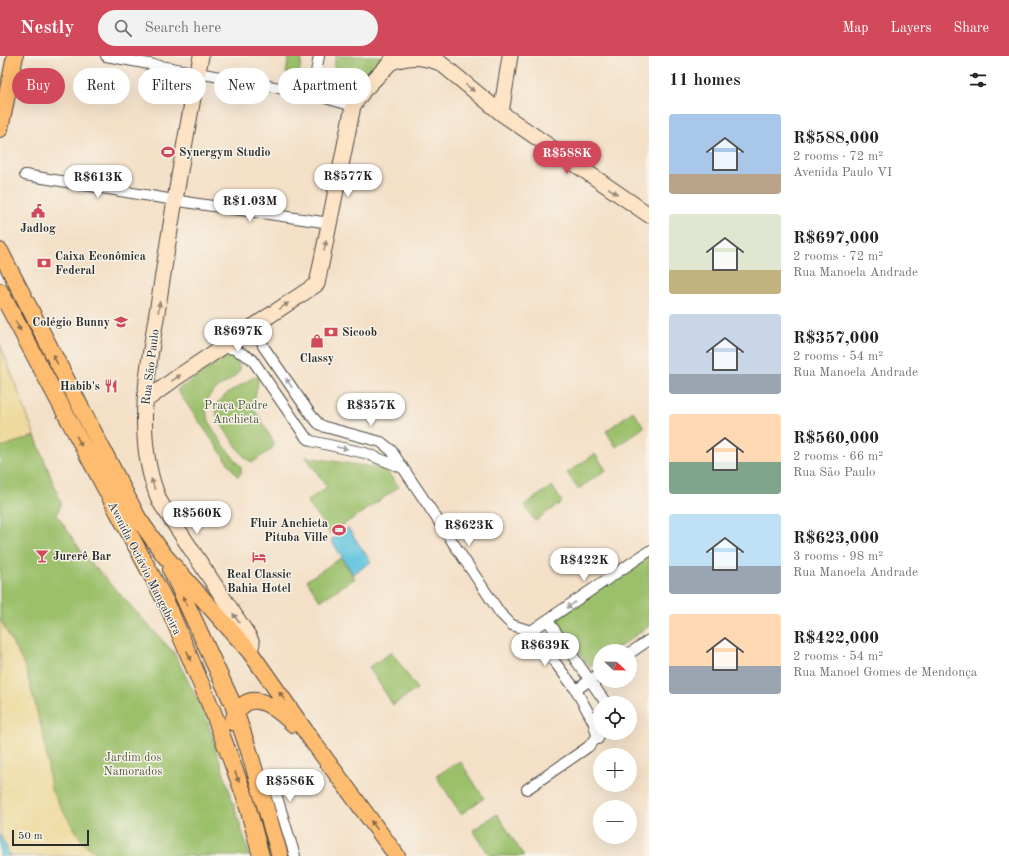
<!DOCTYPE html>
<meta charset="utf-8">
<style>
body{margin:0;font-family:"Old Standard TT",serif;background:#f2f2f2;color:#202124;height:100vh;display:flex;flex-direction:column;font-size:15px;white-space:nowrap}
*{box-sizing:border-box;margin:0}
p{font-size:13px;color:#757577}
.icon{flex:none;width:22px;height:22px;fill:none;stroke:currentColor;stroke-width:2;stroke-linecap:round;stroke-linejoin:round}
.map{position:relative;flex:1;overflow:hidden}
.sheet{display:flex;flex-direction:column;background:#fff;width:360px}
.sheet>*{flex:none}
.top-card{position:absolute;left:12px;top:12px;width:380px;height:36px;display:flex;gap:8px}
.needle{width:26px;rotate:112deg}
.buttons{position:absolute;left:593px;top:588px;display:grid;gap:8px}
.buttons a{display:grid;place-items:center;width:44px;height:44px;border-radius:50%;background:#fff;box-shadow:0 4px 16px #0002;font-size:20px}
.scale{position:absolute;left:12px;bottom:10px;width:77px;box-sizing:border-box;padding-left:4px;border:2px solid #2b2b2b;border-top:0;font-size:11px;line-height:14px;white-space:nowrap;color:#2b2b2b;-webkit-text-stroke:3px #f7f3e8;paint-order:stroke}
.price{position:absolute;translate:-50% -34px;padding:0 9px;border-radius:14px;background:#fff;color:#222;font-size:13px;line-height:26px;filter:drop-shadow(0 1px 2px #0008)}
.price::after{content:'';position:absolute;left:50%;top:24px;width:12px;height:9px;margin-left:-6px;background:inherit;clip-path:polygon(0 0,100% 0,50% 100%)}
.price.active{background:#d1495b;color:#fff}
ul{padding:0;list-style:none}
li{display:flex;align-items:center;gap:12px;height:100px;padding:0 20px}
li span{display:grid;place-items:center;flex:none;width:112px;height:80px;border-radius:4px;color:#555}
li>.icon{margin-inline-start:auto}
span .icon{width:48px;height:48px;fill:#fffc;stroke-width:1}
li b{font-size:17px}
h2{display:flex;justify-content:space-between;align-items:center;height:48px;padding:0 20px;font-size:17px}
.pill{padding:0 14px;border-radius:18px;background:#fff;box-shadow:0 4px 16px #0002;font-size:14px;line-height:36px}
.pill.active{background:#d1495b;color:#fff}
header{display:flex;align-items:center;gap:24px;box-sizing:border-box;height:56px;padding:0 20px;background:#d1495b;color:#fff}
header strong{font-size:19px}
nav{display:flex;gap:22px;margin-inline-start:auto;font-size:14px}
.search{width:280px;height:36px;background:#f2f2f2;display:flex;align-items:center;gap:10px;box-sizing:border-box;padding:0 14px;border-radius:22px;color:#757577;font-size:15px}
main{display:flex;flex:1;min-height:0}
.map>svg:first-child{display:block}
.green{fill:#9bc06b;stroke:#63764b}
.sand{fill:#eeda9e;stroke:#8c8264}
.water{fill:#61c4df;stroke:#467885}
.lines{fill:none;stroke-linecap:round;stroke-linejoin:round}
.street-casing{stroke:#494642;stroke-width:12}
.secondary-casing{stroke:#494642;stroke-width:17}
.primary-casing{stroke:#494642;stroke-width:18}
.street{stroke:#fff;stroke-width:10}
.secondary{stroke:#fee4c6;stroke-width:15}
.primary{stroke:#fdbc70;stroke-width:16}
.oneway{fill:#948878}
.oneway2{fill:#8a6c4a}
.oneway3{fill:#a0a0a0}
.labels{text-anchor:middle;stroke-width:3;stroke-linejoin:round;paint-order:stroke}
.poi-label{font-size:12px;font-weight:bold;fill:#2b2b2b;stroke:#f7f3e8;text-anchor:start}
.street-label{font-size:12px;fill:#2b2b2b;stroke:#f7f3e8}
.park-label{font-size:12px;fill:#4d583e;stroke:#f7f3e8}
</style>
<header>
<strong>Nestly</strong>
<div class="search"><svg class="icon" aria-label="search" viewBox="0 0 24 24"><circle cx="10" cy="10" r="6"/><path d="M15 15l6 6"/></svg>Search here</div>
<nav><a>Map</a><a>Layers</a><a>Share</a></nav>
</header>
<main>
<div class="map">
<svg width="649" height="800" viewBox="0 0 649 800">
<rect width="100%" height="100%" fill="#f7f3e8"/>
<filter id="ink" filterUnits="userSpaceOnUse"><feTurbulence type="fractalNoise" baseFrequency=".025" numOctaves="2"/><feDisplacementMap in="SourceGraphic" scale="8" xChannelSelector="R" yChannelSelector="G"/><feConvolveMatrix kernelMatrix="1 2 1 2 8 2 1 2 1" color-interpolation-filters="sRGB"/></filter>
<filter id="wash" filterUnits="userSpaceOnUse"><feTurbulence type="fractalNoise" baseFrequency=".012" numOctaves="4" result="noise"/><feDisplacementMap in="SourceGraphic" scale="16" xChannelSelector="R" yChannelSelector="G"/><feGaussianBlur stdDeviation="0.9" result="paint"/><feColorMatrix in="noise" values="0 0 0 0 0 0 0 0 0 0 0 0 0 0 0 0 0 1.4 0 .05"/><feComposite in="paint" operator="in"/></filter>
<g filter="url(#wash)">
<rect width="100%" height="100%" fill="#f4e0c7"/>
<!-- green -->
<path class="green" d="M289,0h13l-3,19 -13,-2z
M336,0h48c-10,17 -29,32 -45,41l-13,-3 4,-3z
M228,300l8,2 4,11c-6,13 -21,15 -30,26 -16,20 19,56 31,72v6l-3,4 -61,-87z
M255,320l4,1 -6,30 21,36 -2,6 -19,13 -7,-3c-7,-10 -33,-41 -30,-53 2,-9 31,-24 39,-30z
M633,355l11,16 -28,20 -10,-16z
M35,380l26,67 -4,12 26,39 91,99 32,64 44,139h-149l-17,-12 -21,-33 -12,-21 -7,-52 -19,-71 -25,-48v-172z
M595,398l11,16 -28,19 -11,-16z
M306,401l79,12 14,18 -69,47 -23,-33 20,-14z
M552,430l10,16 -27,19 -11,-16z
M649,498v72l-36,25h-13v9l-9,5h-3l-31,-44v-3z
M341,502l14,20 -35,23 -13,-21z
M392,596l25,37 -24,16 -24,-38z
M460,705l24,37 -23,16 -25,-38z
M497,758l27,42h-34l-17,-26z"/>
<!-- sand -->
<path class="sand" d="M0,288l35,92 -35,11z
M0,563l25,48 19,71 7,52 12,21 21,33 17,12h-91l-10,-22z"/>
<!-- water -->
<path class="water" d="M348,472l23,34 -18,12 -22,-34z
M0,778l10,22h-10z"/>
</g>
<g filter="url(#ink)">
<g class="lines">
<!-- street casing -->
<g class="street-casing">
<path id="street" d="M106,0l206,38 41,12
M312,38l7,-38
M25,119l167,28 138,20
M266,262l-5,16 2,12 48,69 8,9 6,3 56,15 10,8 109,163 12,12 19,6 45,59 17,31 5,18
M223,291l11,2 18,10 53,77 6,5 54,12 38,15
M548,565l58,82
M531,575l118,-80
M630,597l19,-13
M576,634l24,-17
M257,719l16,9 22,72
M527,733l61,-42 13,-14"/>
</g>
<!-- secondary casing -->
<g class="secondary-casing">
<path id="secondary" d="M201,0c-15,77 -28,153 -40,231 -10,70 -31,147 -1,215l89,135 3,6 -2,9
M432,0l69,57 148,102
M391,6c21,-6 28,-6 49,1
M501,57l9,-57
M145,345l31,-23 141,-94 36,-178 11,-16 27,-28 2,-6"/>
</g>
<!-- primary casing -->
<g class="primary-casing">
<path id="primary" d="M0,73l15,-73
M0,195l138,267 26,37 86,97 63,90 84,114
M0,235l168,315 45,106 32,85 16,59
M171,514l61,132 17,49 31,105
M232,666c15,-38 41,-17 61,2"/>
</g>
<!-- street -->
<use href="#street" class="street"/>
<!-- secondary -->
<use href="#secondary" class="secondary"/>
<!-- primary -->
<use href="#primary" class="primary"/>
</g>
<!-- one-way arrows -->
<defs><path id="oneway-solid" d="M-6-.8H1V-3.2L6.5 0L1 3.2V.8H-6Z"/></defs>
<g class="oneway">
<use href="#oneway-solid" transform="translate(470 32) rotate(39)"/>
<use href="#oneway-solid" transform="translate(613 135) rotate(35)"/>
<use href="#oneway-solid" transform="translate(325 190) rotate(-78)"/>
<use href="#oneway-solid" transform="translate(284 250) rotate(-34)"/>
<use href="#oneway-solid" transform="translate(159 251) rotate(-82)"/>
<use href="#oneway-solid" transform="translate(176 322) rotate(-35)"/>
<use href="#oneway-solid" transform="translate(153 428) rotate(-109)"/>
<use href="#oneway-solid" transform="translate(236 562) rotate(-124)"/>
</g>
<g class="oneway2">
<use href="#oneway-solid" transform="translate(18 270) rotate(62)"/>
<use href="#oneway-solid" transform="translate(55 303) rotate(-117)"/>
<use href="#oneway-solid" transform="translate(79 385) rotate(62)"/>
<use href="#oneway-solid" transform="translate(185 545) rotate(-114)"/>
<use href="#oneway-solid" transform="translate(189 600) rotate(67)"/>
<use href="#oneway-solid" transform="translate(282 640) rotate(-124)"/>
<use href="#oneway-solid" transform="translate(237 721) rotate(70)"/>
<use href="#oneway-solid" transform="translate(374 769) rotate(-126)"/>
</g>
<g class="oneway3">
<use href="#oneway-solid" transform="translate(289 327) rotate(-124)"/>
<use href="#oneway-solid" transform="translate(342 392) rotate(11)"/>
<use href="#oneway-solid" transform="translate(571 549) rotate(145)"/>
</g>
</g>
<!-- icons -->
<defs>
<g id="stadium-bare" transform="scale(1.08)"><path d="M0-5a6.5 5 0 1 0 0 10a6.5 5 0 1 0 0-10ZM-3.5-1.8h7v3.6h-7Z" fill="#d1495b" stroke="#f7f3e8" stroke-width="2.5" paint-order="stroke"/></g>
<g id="civic-bare" transform="scale(1.08)"><path d="M-.6-6.5H3V-4.5H.6V-3L4-1V1h2V6H-6V1h2V-1L-.6-3ZM-1.2 2.5V6h2.4V2.5Z" fill="#d1495b" stroke="#f7f3e8" stroke-width="2.5" paint-order="stroke"/></g>
<g id="bank-bare" transform="scale(1.08)"><path d="M-6-4H6V4H-6ZM0-2.3a2.3 2.3 0 1 0 0 4.6a2.3 2.3 0 1 0 0-4.6Z" fill="#d1495b" stroke="#f7f3e8" stroke-width="2.5" paint-order="stroke"/></g>
<g id="school-bare" transform="scale(1.08)"><path d="M0-5L7-2L0 1L-7-2ZM-4 1L0 2.5L4 1V4Q0 6-4 4Z" fill="#d1495b" stroke="#f7f3e8" stroke-width="2.5" paint-order="stroke"/></g>
<g id="shop-bare" transform="scale(1.08)"><path d="M-5-2.5h2.3a2.7 3.5 0 0 1 5.4 0H5L5.5 6h-11ZM-1.5-2.5h3a1.5 2.3 0 0 0-3 0Z" fill="#d1495b" stroke="#f7f3e8" stroke-width="2.5" paint-order="stroke"/></g>
<g id="restaurant-bare" transform="scale(1.08)"><path d="M-5-6h1v4h1v-4h1v4h1v-4h1v5L-1.5 .5V6h-2V.5L-5-1ZM5-6V6H3V1.5H1.5Q1.5-4 5-6Z" fill="#d1495b" stroke="#f7f3e8" stroke-width="2.5" paint-order="stroke"/></g>
<g id="bar-bare" transform="scale(1.08)"><path d="M-6-5H6L.8 .8V4.5H3.5V6h-7V4.5H-.8V.8Z" fill="#d1495b" stroke="#f7f3e8" stroke-width="2.5" paint-order="stroke"/></g>
<g id="hotel-bare" transform="scale(1.08)"><path d="M-6-4.5h1.5V1H6V5H4.5V3h-9V5H-6ZM-4 0a1.8 1.8 0 1 1 3.6 0ZM.5 0V-2.5h3Q6-2.5 6 0Z" fill="#d1495b" stroke="#f7f3e8" stroke-width="2.5" paint-order="stroke"/></g>
</defs>
<g fill-rule="evenodd">
<use href="#stadium-bare" x="168" y="96"/>
<use href="#civic-bare" x="38" y="155"/>
<use href="#bank-bare" x="44" y="207"/>
<use href="#school-bare" x="121" y="266"/>
<use href="#bank-bare" x="331" y="276"/>
<use href="#shop-bare" x="317" y="285"/>
<use href="#restaurant-bare" x="111" y="330"/>
<use href="#stadium-bare" x="339" y="474"/>
<use href="#bar-bare" x="42" y="500"/>
<use href="#hotel-bare" x="259" y="501"/>
</g>
<g class="labels">
<!-- poi labels -->
<g class="poi-label">
<text x="179" y="100">Synergym Studio</text>
<text x="38" y="176" text-anchor="middle">Jadlog</text>
<text x="55" y="204">Caixa Econômica<tspan x="55" dy="14">Federal</tspan></text>
<text x="110" y="270" text-anchor="end">Colégio Bunny</text>
<text x="342" y="280">Sicoob</text>
<text x="317" y="306" text-anchor="middle">Classy</text>
<text x="100" y="334" text-anchor="end">Habib's</text>
<text x="328" y="471" text-anchor="end">Fluir Anchieta<tspan x="328" dy="14">Pituba Ville</tspan></text>
<text x="53" y="504">Jurerê Bar</text>
<text x="259" y="522" text-anchor="middle">Real Classic<tspan x="259" dy="14">Bahia Hotel</tspan></text>
</g>
<!-- street labels -->
<g class="street-label">
<text transform="translate(150 311) rotate(-83)" y="4">Rua São Paulo</text>
<text transform="translate(145 512) rotate(63)" y="4">Avenida Octávio Mangabeira</text>
</g>
<!-- park labels -->
<g class="park-label">
<text x="236" y="353">Praça Padre<tspan x="236" dy="14">Anchieta</tspan></text>
<text x="133" y="705">Jardim dos<tspan x="133" dy="14">Namorados</tspan></text>
</g>
</g>
</svg>
<div class="buttons">
<a><svg class="needle" viewBox="-14 -14 28 28"><path d="M0-13l5 13h-10z" fill="#e53935"/><path d="M0 13l5-13h-10z" fill="#757577"/></svg></a>
<a><svg class="icon" aria-label="locate" viewBox="0 0 24 24"><circle cx="12" cy="12" r="6"/><path d="M12 2v4M12 18v4M2 12h4M18 12h4"/></svg></a>
<a>+</a>
<a>−</a>
</div>
<div class="scale">50 m</div>
<b class="price active" style="left:567px;top:119px">R$588K</b>
<b class="price" style="left:348px;top:142px">R$577K</b>
<b class="price" style="left:98px;top:143px">R$613K</b>
<b class="price" style="left:250px;top:167px">R$1.03M</b>
<b class="price" style="left:238px;top:297px">R$697K</b>
<b class="price" style="left:371px;top:371px">R$357K</b>
<b class="price" style="left:197px;top:479px">R$560K</b>
<b class="price" style="left:469px;top:491px">R$623K</b>
<b class="price" style="left:584px;top:526px">R$422K</b>
<b class="price" style="left:545px;top:611px">R$639K</b>
<b class="price" style="left:290px;top:747px">R$586K</b>
<div class="top-card">
<a class="pill active">Buy</a>
<a class="pill">Rent</a>
<a class="pill">Filters</a>
<a class="pill">New</a>
<a class="pill">Apartment</a>
</div>
</div>
<section class="sheet">
<h2>11 homes<svg class="icon" aria-label="filters" viewBox="0 0 24 24"><path d="M4 7h16M4 17h16"/><circle cx="9" cy="7" r="2"/><circle cx="15" cy="17" r="2"/></svg></h2>
<ul>
<li><span style="background:linear-gradient(#a9c7e8 75%,#b9a48a 0)"><svg class="icon" aria-label="home" viewBox="0 0 24 24"><path d="M3 11l9-7 9 7M6 9v11h12V9"/></svg></span><div><b>R$588,000</b><p>2 rooms · 72 m²</p><p>Avenida Paulo VI</p></div></li>
<li><span style="background:linear-gradient(#dfe7d0 70%,#c2b280 0)"><svg class="icon" aria-label="home" viewBox="0 0 24 24"><path d="M3 11l9-7 9 7M6 9v11h12V9"/></svg></span><div><b>R$697,000</b><p>2 rooms · 72 m²</p><p>Rua Manoela Andrade</p></div></li>
<li><span style="background:linear-gradient(#c9d6e8 75%,#9aa5b1 0)"><svg class="icon" aria-label="home" viewBox="0 0 24 24"><path d="M3 11l9-7 9 7M6 9v11h12V9"/></svg></span><div><b>R$357,000</b><p>2 rooms · 54 m²</p><p>Rua Manoela Andrade</p></div></li>
<li><span style="background:linear-gradient(#ffd9b3 60%,#7fa58c 0)"><svg class="icon" aria-label="home" viewBox="0 0 24 24"><path d="M3 11l9-7 9 7M6 9v11h12V9"/></svg></span><div><b>R$560,000</b><p>2 rooms · 66 m²</p><p>Rua São Paulo</p></div></li>
<li><span style="background:linear-gradient(#bfe0f5 65%,#9aa5b1 0)"><svg class="icon" aria-label="home" viewBox="0 0 24 24"><path d="M3 11l9-7 9 7M6 9v11h12V9"/></svg></span><div><b>R$623,000</b><p>3 rooms · 98 m²</p><p>Rua Manoela Andrade</p></div></li>
<li><span style="background:linear-gradient(#ffd9b3 65%,#9aa5b1 0)"><svg class="icon" aria-label="home" viewBox="0 0 24 24"><path d="M3 11l9-7 9 7M6 9v11h12V9"/></svg></span><div><b>R$422,000</b><p>2 rooms · 54 m²</p><p>Rua Manoel Gomes de Mendonça</p></div></li>
</ul>
</section>
</main>
